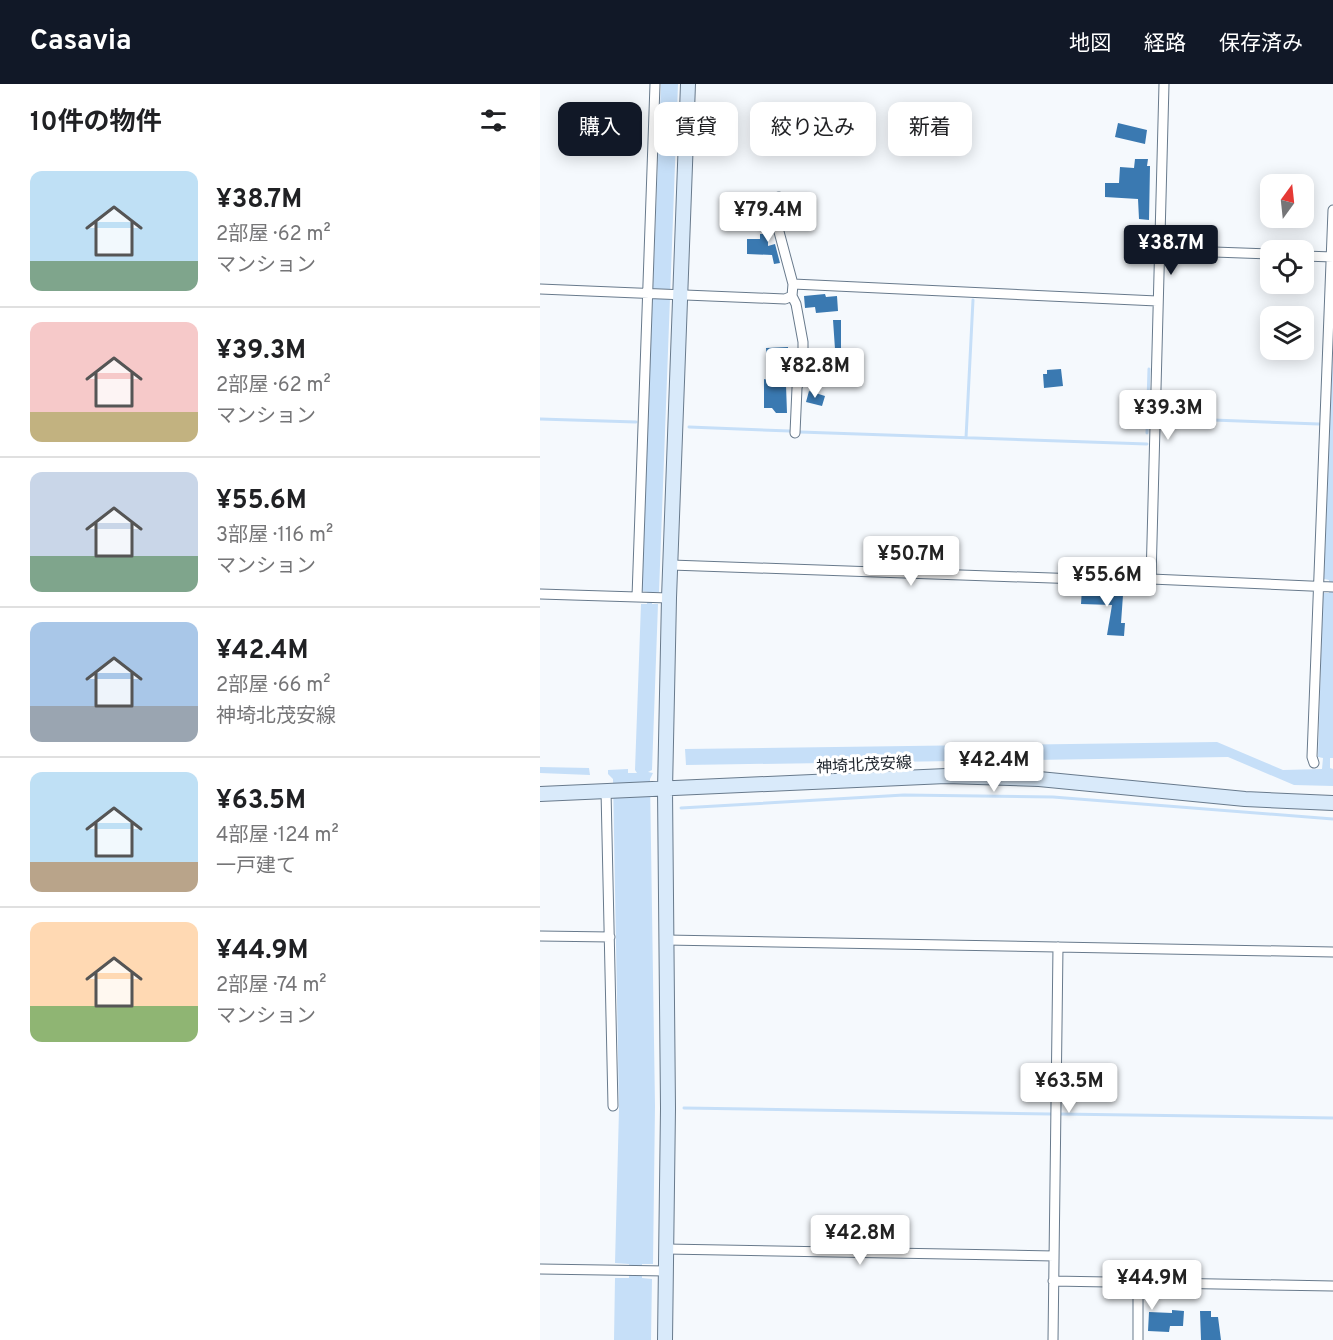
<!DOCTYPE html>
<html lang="ja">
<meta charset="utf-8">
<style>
body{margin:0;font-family:Overpass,"Noto Sans JP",sans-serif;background:#f2f2f2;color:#202124;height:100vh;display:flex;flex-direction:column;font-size:22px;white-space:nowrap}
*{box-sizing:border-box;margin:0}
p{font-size:20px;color:#757577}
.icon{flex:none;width:33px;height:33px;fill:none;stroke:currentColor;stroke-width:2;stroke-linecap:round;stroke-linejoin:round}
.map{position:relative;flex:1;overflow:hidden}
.drawer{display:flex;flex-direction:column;background:#fff;width:540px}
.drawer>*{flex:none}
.guide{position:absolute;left:18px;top:18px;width:570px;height:54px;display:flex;gap:12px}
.needle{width:39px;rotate:15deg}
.controls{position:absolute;left:720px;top:90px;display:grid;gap:12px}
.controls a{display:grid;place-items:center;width:54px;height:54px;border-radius:12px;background:#fff;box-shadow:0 3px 15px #0003;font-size:30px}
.price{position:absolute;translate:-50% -51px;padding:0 14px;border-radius:6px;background:#fff;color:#222;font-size:20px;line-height:39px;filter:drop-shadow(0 2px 3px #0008)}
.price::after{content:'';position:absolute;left:50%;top:36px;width:18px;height:14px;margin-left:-9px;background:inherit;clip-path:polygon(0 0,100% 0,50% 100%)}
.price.selected{background:#111827;color:#fff}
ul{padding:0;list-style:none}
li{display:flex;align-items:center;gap:18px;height:150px;padding:0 30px}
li+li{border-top:2px solid #e0e0e0}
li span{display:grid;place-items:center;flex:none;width:168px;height:120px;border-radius:12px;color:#555}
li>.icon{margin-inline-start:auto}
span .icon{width:72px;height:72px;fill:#fffc;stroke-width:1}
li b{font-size:26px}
h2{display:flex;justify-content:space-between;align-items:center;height:72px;padding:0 30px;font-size:26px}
.pill{padding:0 21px;border-radius:12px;background:#fff;box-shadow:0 3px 15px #0003;font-size:21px;line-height:54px}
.pill.selected{background:#111827;color:#fff}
header{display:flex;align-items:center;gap:36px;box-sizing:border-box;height:84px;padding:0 30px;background:#111827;color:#fff}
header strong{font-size:28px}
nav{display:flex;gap:33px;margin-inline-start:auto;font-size:21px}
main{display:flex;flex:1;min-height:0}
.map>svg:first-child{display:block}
.water{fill:#c6dff8}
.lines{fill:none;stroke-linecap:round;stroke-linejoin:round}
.stream{stroke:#c6dff8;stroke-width:3}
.building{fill:#3a79b1}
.street-casing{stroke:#687a8c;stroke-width:11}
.secondary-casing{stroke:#687a8c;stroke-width:16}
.street{stroke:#fff;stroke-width:9}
.secondary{stroke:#d9eafa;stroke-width:14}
.labels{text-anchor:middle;stroke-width:6;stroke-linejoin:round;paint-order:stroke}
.street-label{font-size:16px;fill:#1e252d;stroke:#fff}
</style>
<header>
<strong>Casavia</strong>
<nav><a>地図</a><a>経路</a><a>保存済み</a></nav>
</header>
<main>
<section class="drawer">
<h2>10件の物件<svg class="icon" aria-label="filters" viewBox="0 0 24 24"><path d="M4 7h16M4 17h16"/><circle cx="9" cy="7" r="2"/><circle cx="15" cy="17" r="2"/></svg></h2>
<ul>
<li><span style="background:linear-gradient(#bfe0f5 75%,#7fa58c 0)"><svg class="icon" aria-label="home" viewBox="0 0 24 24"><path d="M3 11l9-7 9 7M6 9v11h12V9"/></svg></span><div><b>¥38.7M</b><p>2部屋 · 62 m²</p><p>マンション</p></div></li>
<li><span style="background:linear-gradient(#f6c9c9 75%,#c2b280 0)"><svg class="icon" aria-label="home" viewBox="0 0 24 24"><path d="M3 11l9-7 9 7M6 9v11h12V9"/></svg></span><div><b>¥39.3M</b><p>2部屋 · 62 m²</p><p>マンション</p></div></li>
<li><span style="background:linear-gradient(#c9d6e8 70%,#7fa58c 0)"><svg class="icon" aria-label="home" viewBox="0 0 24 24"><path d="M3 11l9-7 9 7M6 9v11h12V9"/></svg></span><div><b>¥55.6M</b><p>3部屋 · 116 m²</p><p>マンション</p></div></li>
<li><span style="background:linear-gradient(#a9c7e8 70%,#9aa5b1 0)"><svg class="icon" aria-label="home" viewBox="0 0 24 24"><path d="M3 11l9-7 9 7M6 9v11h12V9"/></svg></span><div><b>¥42.4M</b><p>2部屋 · 66 m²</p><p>神埼北茂安線</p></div></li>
<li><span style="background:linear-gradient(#bfe0f5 75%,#b9a48a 0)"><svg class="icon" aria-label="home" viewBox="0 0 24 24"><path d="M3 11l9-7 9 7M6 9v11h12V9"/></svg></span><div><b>¥63.5M</b><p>4部屋 · 124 m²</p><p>一戸建て</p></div></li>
<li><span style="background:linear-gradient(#ffd9b3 70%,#8fb573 0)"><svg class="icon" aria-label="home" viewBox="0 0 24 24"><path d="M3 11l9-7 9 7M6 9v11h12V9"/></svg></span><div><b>¥44.9M</b><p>2部屋 · 74 m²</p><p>マンション</p></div></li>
</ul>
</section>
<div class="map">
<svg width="793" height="1256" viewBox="0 0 793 1256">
<rect width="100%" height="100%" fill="#f5f9fd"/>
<!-- water -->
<path class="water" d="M121,0h17l-19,508h-7v12h6l-6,166 -4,2 5,1 -3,6 5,327 -2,158h-11v14l10,1 -1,61h-37l1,-62h14v-14l-14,-1 4,-154 -6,-330 -5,-5v-4l20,-1v4h9l-2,-3 6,-166h6l1,-12 -7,-1z
M793,263v411h-3v10l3,1v17l-39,-1 -66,-28 -542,8 -1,-16 532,-7 66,28 39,-1 1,-11 -5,-1 5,-164h6v-13l-5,-1z
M0,683l49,1 1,7 -50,-2z"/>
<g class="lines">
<!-- stream -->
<path class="stream" d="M621,334l158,6
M0,335l96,3
M149,343l101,4
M260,348l347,12
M607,349l2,-64
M426,354l7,-138
M141,724l223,-13 149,2 280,22
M144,1024l367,6
M520,1030l273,4"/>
</g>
<!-- building -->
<path class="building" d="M578,39l29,7 -2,14 -30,-7z
M595,75h13l-1,7h3l-1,54 -10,-1 -1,-20 -33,-2v-14h14l1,-16 14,1z
M208,110h15v3l9,1 -1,22h-5v-9h-24l1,-12h5z
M220,150h8v12l7,-2 5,19 -6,1 -2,-9 -25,-1v-15h13z
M285,210l1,3 11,-1 1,15 -22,2 -1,-6 -10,1 -1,-12z
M293,236h8v49h9l1,15h-17l-1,-7h-24l1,-12h14l1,-16h10z
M248,263v8l8,1 -3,21h-25l-2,-29z
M521,285l2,17 -19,2 -1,-14h4v-4z
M224,295l22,6 1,28h-11l-4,-5h-8z
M269,307l16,5 -3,10 -16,-4z
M542,504l25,1 -1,5 17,1 -2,28h4l-1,13 -17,-1 5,-30 -31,-1z
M632,1226l12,1 -1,15h-13l-1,6 -21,-1 1,-19 23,1z
M660,1227h11v6h7l3,23h-20z"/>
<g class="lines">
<!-- street casing -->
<g class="street-casing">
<path id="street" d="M239,113l-1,31 15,56
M618,166l112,4
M764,172l29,1
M0,205l245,10 7,-3 1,-12 364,17
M252,212l4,8 7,38v22l-6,24 -2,45
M131,481l438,15 42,-1 182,8
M611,495l13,-495
M0,510l129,4
M97,513l18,-513
M774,679l-2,-6 21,-547
M66,707l7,315
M0,852l70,1
M126,856l667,12
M126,1165l388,7
M0,1185l126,2
M513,1197l280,5
M513,1256l5,-393
M598,1256v-57"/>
</g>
<!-- secondary casing -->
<g class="secondary-casing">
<path id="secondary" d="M0,710l406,-18 93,3 206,20 88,4
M125,1256l3,-232 -3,-318 4,-192 19,-514"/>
</g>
<!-- street -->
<use href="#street" class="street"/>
<!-- secondary -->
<use href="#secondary" class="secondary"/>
</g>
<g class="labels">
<!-- street labels -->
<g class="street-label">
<text transform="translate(324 680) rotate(-3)" y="6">神埼北茂安線</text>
</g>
</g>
</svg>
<div class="controls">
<a><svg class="needle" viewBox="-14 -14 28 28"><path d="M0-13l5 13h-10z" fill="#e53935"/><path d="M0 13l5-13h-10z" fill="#757577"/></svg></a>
<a><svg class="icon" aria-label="locate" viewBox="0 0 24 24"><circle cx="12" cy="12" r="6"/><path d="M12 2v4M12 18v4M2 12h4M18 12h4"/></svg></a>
<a><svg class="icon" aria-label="layers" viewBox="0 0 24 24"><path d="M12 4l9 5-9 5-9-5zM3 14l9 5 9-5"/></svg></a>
</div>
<b class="price" style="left:228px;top:159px">¥79.4M</b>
<b class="price selected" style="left:631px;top:192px">¥38.7M</b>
<b class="price" style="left:275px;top:315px">¥82.8M</b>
<b class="price" style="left:628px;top:357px">¥39.3M</b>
<b class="price" style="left:371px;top:503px">¥50.7M</b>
<b class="price" style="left:567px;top:524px">¥55.6M</b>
<b class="price" style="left:454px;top:709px">¥42.4M</b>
<b class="price" style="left:529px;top:1030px">¥63.5M</b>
<b class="price" style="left:320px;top:1182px">¥42.8M</b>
<b class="price" style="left:612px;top:1227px">¥44.9M</b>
<div class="guide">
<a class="pill selected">購入</a>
<a class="pill">賃貸</a>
<a class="pill">絞り込み</a>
<a class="pill">新着</a>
</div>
</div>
</main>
